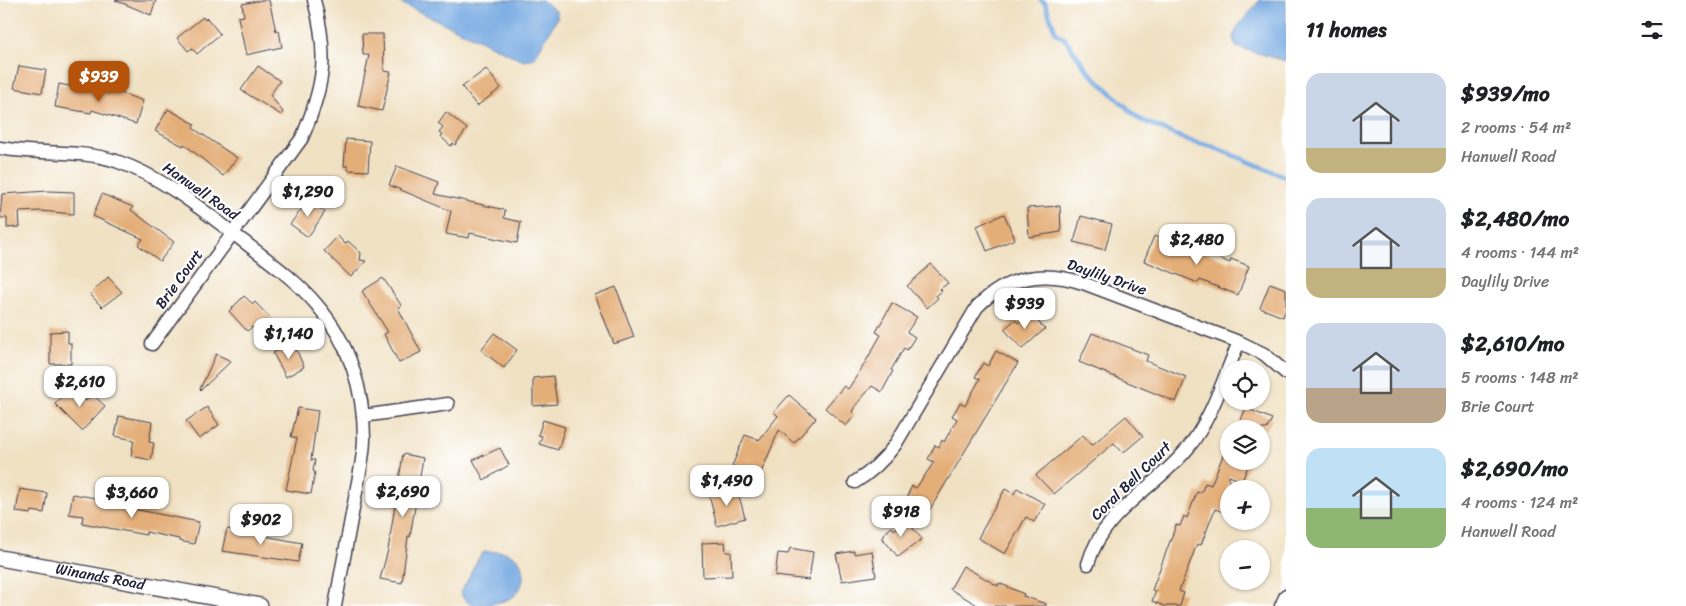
<!DOCTYPE html>
<meta charset="utf-8">
<style>
body{margin:0;font-family:Sriracha,sans-serif;background:#f6f6f6;color:#202124;height:100vh;display:flex;flex-direction:column;font-size:19px;white-space:nowrap}
*{box-sizing:border-box;margin:0}
p{font-size:16px;color:#757577}
.icon{flex:none;width:28px;height:28px;fill:none;stroke:currentColor;stroke-width:2;stroke-linecap:round;stroke-linejoin:round}
.map{position:relative;flex:1;overflow:hidden}
.details{display:flex;flex-direction:column;background:#fff;width:400px}
.details>*{flex:none}
.fabs{position:absolute;left:1220px;top:360px;display:grid;gap:10px}
.fabs a{display:grid;place-items:center;width:50px;height:50px;border-radius:50%;background:#fff;box-shadow:0 1px 4px #0004;font-size:25px}
.price{position:absolute;translate:-50% -42px;padding:0 11px;border-radius:10px;background:#fff;color:#222;font-size:16px;line-height:32px;filter:drop-shadow(0 1px 2px #0008)}
.price::after{content:'';position:absolute;left:50%;top:30px;width:15px;height:11px;margin-left:-8px;background:inherit;clip-path:polygon(0 0,100% 0,50% 100%)}
.price.on{background:#b45309;color:#fff}
ul{padding:0;list-style:none}
li{display:flex;align-items:center;gap:15px;height:125px;padding:0 20px}
li span{display:grid;place-items:center;flex:none;width:140px;height:100px;border-radius:15px;color:#555}
li>.icon{margin-inline-start:auto}
span .icon{width:60px;height:60px;fill:#fffc;stroke-width:1}
li b{font-size:21px}
h2{display:flex;justify-content:space-between;align-items:center;height:60px;padding:0 20px;font-size:21px}
main{display:flex;flex:1;min-height:0}
.map>svg:first-child{display:block}
.water{fill:#75a9e1;stroke:#4c668e}
.lines{fill:none;stroke-linecap:round;stroke-linejoin:round}
.stream{stroke:#75a9e1;stroke-width:5}
.building{fill:#e4ae78}
.minor-casing{stroke:#413f4f;stroke-width:15}
.tertiary-casing{stroke:#413f4f;stroke-width:18}
.minor{stroke:#fff;stroke-width:12}
.tertiary{stroke:#fff;stroke-width:15}
.labels{text-anchor:middle;stroke-width:4.5;stroke-linejoin:round;paint-order:stroke}
.street-label{font-size:15px;fill:#22223b;stroke:#fff}
</style>
<main>
<div class="map">
<svg width="1286" height="606" viewBox="0 0 1286 606">
<rect width="100%" height="100%" fill="#fff"/>
<filter id="ink" filterUnits="userSpaceOnUse"><feTurbulence type="fractalNoise" baseFrequency=".02" numOctaves="2"/><feDisplacementMap in="SourceGraphic" scale="10" xChannelSelector="R" yChannelSelector="G"/><feConvolveMatrix kernelMatrix="1 2 1 2 8 2 1 2 1" color-interpolation-filters="sRGB"/></filter>
<filter id="wash" filterUnits="userSpaceOnUse"><feTurbulence type="fractalNoise" baseFrequency=".0096" numOctaves="4" result="noise"/><feDisplacementMap in="SourceGraphic" scale="20" xChannelSelector="R" yChannelSelector="G"/><feGaussianBlur stdDeviation="1.12" result="paint"/><feColorMatrix in="noise" values="0 0 0 0 0 0 0 0 0 0 0 0 0 0 0 0 0 1.4 0 .05"/><feComposite in="paint" operator="in"/></filter>
<g filter="url(#wash)">
<rect width="100%" height="100%" fill="#f0e1c3"/>
<!-- water -->
<path class="water" d="M394,0h148l15,12v7l-23,39 -10,3z
M1260,0h26v61l-50,-14 -3,-10 6,-12z
M484,552c8,0 19,-2 26,2 17,8 17,30 4,42 -7,6 -30,10 -40,9 -7,-1 -11,-7 -14,-13 10,-11 13,-30 24,-40z"/>
<g class="lines">
<!-- stream -->
<path class="stream" d="M1041,0l4,3 11,30 9,6 24,33 50,47 50,22 24,6 73,30"/>
</g>
<g id="blocks">
<!-- building -->
<path class="building" d="M115,0h41l-5,15z
M262,0h7l7,31 3,-1 3,17 -36,8 -8,-38 6,-1 -2,-12z
M203,17l2,3 2,-2 13,16 -23,20 -5,-6 -4,3 -11,-13z
M362,34h21l1,37 7,1 -9,39 -24,-5 11,-51h-6z
M19,66l27,4 -4,23 -28,-5z
M258,66l22,15 -10,14 13,17 -2,3 -40,-25z
M486,69l15,19 -24,18 -15,-19z
M59,84l50,10 1,-5 33,12 -7,23 -44,-14 -1,3 -36,-6z
M168,109l27,15 -2,4 44,30 -14,18 -39,-32 -1,2 -28,-15z
M446,112l21,17 -12,16 -2,-2 -2,3 -11,-10 2,-2 -3,-2 4,-5 -5,-4z
M346,139l24,2 -2,30 -20,-1v-4h-4z
M397,166l42,16 -4,12 70,16 -1,8 17,4 -4,21 -47,-10 -1,5 -23,-4 5,-23 -62,-26z
M48,191l26,1v22l-33,-3 -22,1 1,15 -13,1v-10h-7l2,-24z
M102,194l31,13 -2,3 43,32 -14,19 -22,-16 5,-6 -50,-23z
M309,200l16,12 -17,25 -18,-13z
M1060,206l1,26 -32,5 -2,-29z
M1004,214l11,25 -28,12 -10,-25z
M1081,216l31,8 -7,26 -31,-8z
M338,236l7,8 3,-3 13,12 -1,7 6,1 -15,16 -27,-26z
M1154,236l37,16 2,-5 37,16 1,-4 18,7 -11,29 -38,-15 -2,3 -54,-22z
M931,264l17,19 -8,6 2,2 -6,5 2,2 -11,10 -20,-22z
M108,277l14,15 -20,15 -12,-13z
M383,278l18,27 -3,3 23,44 -22,11 -15,-29 4,-2 -26,-41z
M1270,283l16,6v21l-3,7 -23,-9z
M616,287l18,50 -20,7 -19,-49z
M244,296l9,8 2,-2 18,19 -14,13 -7,-7 -5,4 -18,-20z
M892,303l25,14 -10,15 8,5 -8,13 -3,-2 -13,22 2,1 -11,21 -10,-6 -16,19 -4,7 3,3 -9,11 -21,-18 19,-22 4,3 14,-21 19,-33 -5,-3z
M1030,313l15,16 -23,20 -18,-20 11,-9 3,3z
M68,331v12h3v21h-21v-32z
M494,333l23,17 -13,18 -23,-18z
M1092,333l56,22 -2,6 40,16 -10,25 -97,-40z
M293,342l11,25 -18,10 -13,-24z
M996,351l22,12 -89,148 -21,-12v-5l4,-8 4,2 18,-26 -6,-3 7,-14 4,2 3,-7 2,2 13,-23 -5,-3 8,-13 5,3 15,-27 -5,-2 8,-14 5,3z
M216,354l15,7 -30,29 -1,-1z
M553,376l4,28 -24,2v-28z
M71,387l15,14 6,-7 13,12 -23,25 -27,-27z
M789,395l27,23 -22,25 -15,-13 -19,45 -28,-9 13,-31 14,5 19,-24 -4,-4z
M207,407l12,18 -20,14 -13,-18z
M298,408l20,3 -7,49h4l-2,11 2,1 -4,22 -25,-4 11,-52 -6,-1z
M1246,408l26,11 -5,10h-30z
M119,416l33,6 -3,20 5,1 -3,17 -20,-4 3,-16 -19,-4z
M1126,416l17,20 -20,17 -9,-10 -60,51 -18,-19 47,-40 9,10z
M543,420l22,7 -7,23 -19,-6 3,-8 -4,-1z
M1228,443l1,18h21l-8,20 -13,-5v21l-6,15 -8,-3 -14,36 -4,-1 -18,47 5,2 -4,13h-16l-12,-5 4,-10 -4,-1 24,-65 4,1 4,-10 3,2 10,-26 4,1 4,-10 6,2z
M500,448l9,17 -25,15 -11,-20z
M403,454l20,4 -13,79 -2,-1 -6,47 -22,-4 8,-29z
M737,488l8,30 -28,8 -8,-31z
M1017,488l28,16 -11,18 -8,-5 -21,37 -27,-16 27,-49 9,5z
M20,489l27,4 -3,20 -12,-2 -1,3 -15,-2z
M73,494l55,10v4l71,14 -5,22 -15,-3v-2l-33,-7v3l-64,-12 1,-7 -14,-2z
M907,521l15,18 -24,18 -15,-18v-5l9,-7 2,3z
M227,529l75,14 -4,19 -76,-11z
M725,542l1,10h5l1,24 -29,1 -1,-34z
M790,548l23,4 -4,28 -34,-4 3,-23 10,1z
M854,551v3l18,-3 4,25 -34,5 -6,-27z
M963,566l35,20 1,-3 25,11 -1,2 23,8v2h-67l-29,-17z"/>
</g>
</g>
<g filter="url(#ink)">
<use href="#blocks" fill-opacity="0" stroke="#413f4f" stroke-width="1"/>
<g class="lines">
<!-- minor casing -->
<g class="minor-casing">
<path id="minor" d="M0,148c39,7 78,1 116,13 47,16 88,50 127,80 26,20 53,39 74,64 32,37 47,85 47,133 0,20 -6,41 -9,60 -7,36 -13,72 -20,108
M152,344l150,-206c22,-52 27,-82 12,-138
M363,416l85,-12
M855,482c17,-10 28,-21 40,-37l82,-138c30,-31 66,-37 106,-24l156,59 25,12 22,19
M1088,564c15,-54 66,-74 100,-116 24,-30 36,-71 51,-106
M1281,606l5,-11"/>
</g>
<!-- tertiary casing -->
<g class="tertiary-casing">
<g id="tertiary">
<path id="s1" d="M0,558l260,48"/>
</g>
</g>
<!-- minor -->
<use href="#minor" class="minor"/>
<!-- tertiary -->
<use href="#tertiary" class="tertiary"/>
</g>
</g>
<g class="labels">
<!-- street labels -->
<g class="street-label">
<text transform="translate(201 191) rotate(35)" y="5">Hanwell Road</text>
<text transform="translate(1107 277) rotate(19)" y="5">Daylily Drive</text>
<text transform="translate(179 279) rotate(-54)" y="5">Brie Court</text>
<text transform="translate(1131 481) rotate(-44)" y="5">Coral Bell Court</text>
<text dy="5" stroke="none"><textPath href="#s1" startOffset="102">Winands Road</textPath></text>
</g>
</g>
</svg>
<div class="fabs">
<a><svg class="icon" aria-label="locate" viewBox="0 0 24 24"><circle cx="12" cy="12" r="6"/><path d="M12 2v4M12 18v4M2 12h4M18 12h4"/></svg></a>
<a><svg class="icon" aria-label="layers" viewBox="0 0 24 24"><path d="M12 4l9 5-9 5-9-5zM3 14l9 5 9-5"/></svg></a>
<a>+</a>
<a>−</a>
</div>
<b class="price on" style="left:99px;top:103px">$939</b>
<b class="price" style="left:308px;top:218px">$1,290</b>
<b class="price" style="left:1197px;top:266px">$2,480</b>
<b class="price" style="left:1025px;top:330px">$939</b>
<b class="price" style="left:289px;top:360px">$1,140</b>
<b class="price" style="left:80px;top:408px">$2,610</b>
<b class="price" style="left:727px;top:507px">$1,490</b>
<b class="price" style="left:403px;top:518px">$2,690</b>
<b class="price" style="left:132px;top:519px">$3,660</b>
<b class="price" style="left:901px;top:538px">$918</b>
<b class="price" style="left:261px;top:546px">$902</b>
</div>
<section class="details">
<h2>11 homes<svg class="icon" aria-label="filters" viewBox="0 0 24 24"><path d="M4 7h16M4 17h16"/><circle cx="9" cy="7" r="2"/><circle cx="15" cy="17" r="2"/></svg></h2>
<ul>
<li><span style="background:linear-gradient(#c9d6e8 75%,#c2b280 0)"><svg class="icon" aria-label="home" viewBox="0 0 24 24"><path d="M3 11l9-7 9 7M6 9v11h12V9"/></svg></span><div><b>$939/mo</b><p>2 rooms · 54 m²</p><p>Hanwell Road</p></div></li>
<li><span style="background:linear-gradient(#c9d6e8 70%,#c2b280 0)"><svg class="icon" aria-label="home" viewBox="0 0 24 24"><path d="M3 11l9-7 9 7M6 9v11h12V9"/></svg></span><div><b>$2,480/mo</b><p>4 rooms · 144 m²</p><p>Daylily Drive</p></div></li>
<li><span style="background:linear-gradient(#c9d6e8 65%,#b9a48a 0)"><svg class="icon" aria-label="home" viewBox="0 0 24 24"><path d="M3 11l9-7 9 7M6 9v11h12V9"/></svg></span><div><b>$2,610/mo</b><p>5 rooms · 148 m²</p><p>Brie Court</p></div></li>
<li><span style="background:linear-gradient(#bfe0f5 60%,#8fb573 0)"><svg class="icon" aria-label="home" viewBox="0 0 24 24"><path d="M3 11l9-7 9 7M6 9v11h12V9"/></svg></span><div><b>$2,690/mo</b><p>4 rooms · 124 m²</p><p>Hanwell Road</p></div></li>
</ul>
</section>
</main>
